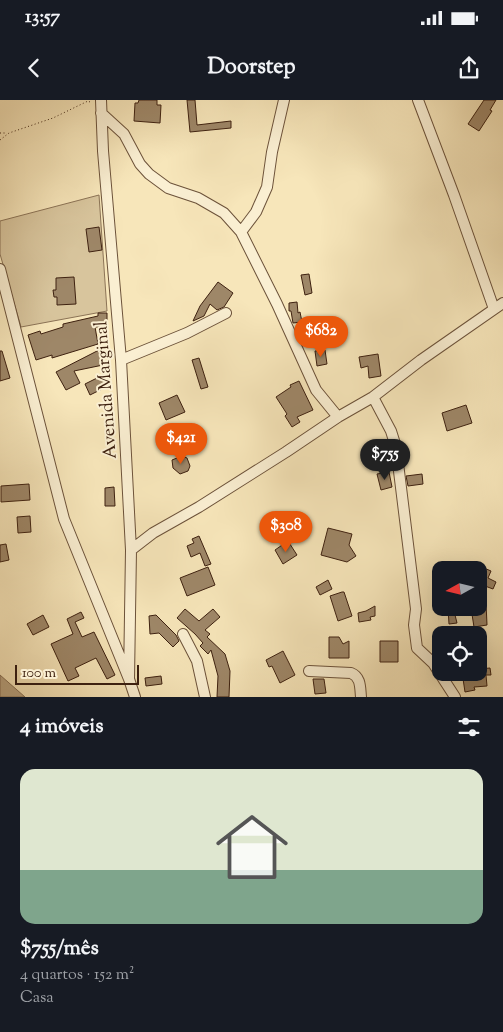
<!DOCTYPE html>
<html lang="pt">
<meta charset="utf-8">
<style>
body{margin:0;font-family:"Sorts Mill Goudy",serif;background:#242831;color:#f1f3f6;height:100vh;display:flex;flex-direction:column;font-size:19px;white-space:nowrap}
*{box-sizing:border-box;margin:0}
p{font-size:16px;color:#9ea1a6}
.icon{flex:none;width:28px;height:28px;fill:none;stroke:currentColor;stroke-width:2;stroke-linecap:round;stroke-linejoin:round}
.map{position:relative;height:597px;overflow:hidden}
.side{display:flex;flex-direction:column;background:#171b24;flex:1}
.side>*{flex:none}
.needle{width:32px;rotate:262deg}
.tools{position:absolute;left:432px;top:461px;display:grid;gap:10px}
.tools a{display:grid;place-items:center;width:55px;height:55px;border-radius:10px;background:#171b24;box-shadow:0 5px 20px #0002;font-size:25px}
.scale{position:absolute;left:15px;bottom:12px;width:124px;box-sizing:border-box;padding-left:5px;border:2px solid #3e2110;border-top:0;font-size:14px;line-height:18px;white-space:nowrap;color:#3e2110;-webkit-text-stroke:4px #faefd2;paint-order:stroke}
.price{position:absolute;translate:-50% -42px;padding:0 11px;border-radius:18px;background:#ea580c;color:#fff;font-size:16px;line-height:32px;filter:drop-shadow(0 1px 2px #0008)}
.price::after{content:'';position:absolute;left:50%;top:30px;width:15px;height:11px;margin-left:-8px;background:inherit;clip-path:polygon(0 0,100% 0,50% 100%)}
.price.on{background:#222;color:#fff}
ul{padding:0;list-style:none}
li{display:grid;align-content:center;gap:10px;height:265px;padding:0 20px}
li span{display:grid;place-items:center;height:155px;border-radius:15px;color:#555}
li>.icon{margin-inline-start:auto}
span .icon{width:90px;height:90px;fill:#fffc;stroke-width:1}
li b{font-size:21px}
h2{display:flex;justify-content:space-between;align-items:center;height:60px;padding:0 20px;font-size:21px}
.status{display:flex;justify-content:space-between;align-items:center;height:35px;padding:0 25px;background:#171b24;direction:ltr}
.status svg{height:14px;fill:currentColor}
header{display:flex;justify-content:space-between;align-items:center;height:65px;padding:0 20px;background:#171b24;font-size:22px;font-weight:700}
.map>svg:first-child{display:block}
.green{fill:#d8c59d;stroke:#8b7356}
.water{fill:#b8a380;stroke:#876f53}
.building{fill:#9e8768;stroke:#3e2110}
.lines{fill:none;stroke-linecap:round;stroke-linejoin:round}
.minor-casing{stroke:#6c523a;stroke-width:12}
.path{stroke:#3e2110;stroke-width:1;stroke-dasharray:1 2.5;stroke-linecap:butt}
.minor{stroke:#faefd2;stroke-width:10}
.labels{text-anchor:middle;stroke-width:4;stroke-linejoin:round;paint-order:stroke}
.street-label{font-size:18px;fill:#3e2110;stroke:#faefd2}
</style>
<div class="status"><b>13:57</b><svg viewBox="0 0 49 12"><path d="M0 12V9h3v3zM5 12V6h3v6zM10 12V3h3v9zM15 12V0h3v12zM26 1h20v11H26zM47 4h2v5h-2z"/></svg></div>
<header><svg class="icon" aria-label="back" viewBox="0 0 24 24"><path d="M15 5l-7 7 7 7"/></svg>Doorstep<svg class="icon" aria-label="share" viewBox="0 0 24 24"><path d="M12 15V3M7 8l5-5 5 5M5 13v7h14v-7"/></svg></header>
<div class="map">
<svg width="503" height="597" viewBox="0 0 503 597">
<rect width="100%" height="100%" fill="#f7e6ba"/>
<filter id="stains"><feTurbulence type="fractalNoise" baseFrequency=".004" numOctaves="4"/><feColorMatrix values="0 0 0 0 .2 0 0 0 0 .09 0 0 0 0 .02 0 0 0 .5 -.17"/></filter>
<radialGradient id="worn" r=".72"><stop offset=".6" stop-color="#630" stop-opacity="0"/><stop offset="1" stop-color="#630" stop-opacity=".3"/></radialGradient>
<!-- green -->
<path class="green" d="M99,95l8,116 -86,16 -21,-73v-33z"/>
<!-- water -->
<path class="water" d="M0,575l25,22h-25z"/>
<!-- building -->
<path class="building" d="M139,0h18v5h4l-1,18 -26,-2 1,-18h3z
M187,0h8l2,25 34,-4v7l-41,4z
M484,0h12l-6,10 2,1 -13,20 -11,-7z
M99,127l3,23 -13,2 -3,-23z
M309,174l3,19 -7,2 -4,-20z
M74,177l2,27 -19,1v-8h-3l-1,-7h3v-12z
M218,182l15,11 -9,14 -7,3 -7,-6 -6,12 -11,5 7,-15z
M297,202l1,11 2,-1 2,10 -9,1 -2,-12h-2v-8z
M98,213h9v14h-12l3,17 -46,14v-3l-16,5 -8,-25 12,-4 1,3 22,-7v-3l35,-8z
M99,250l4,15 -29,6 6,12 -14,7 -10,-18z
M325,250l2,14 -10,2 -2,-15z
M0,251h2l8,27 -10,3z
M378,254l3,22 -12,2 -1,-12 -7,2 -2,-11z
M199,258l9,29 -7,2 -9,-29z
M105,274l5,11 -20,10 -5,-11z
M299,281l14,29 -16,7 3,5 -8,5 -7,-11 2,-2 -11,-17 15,-10 -1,-2z
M177,295l8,17 -19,8 -7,-17z
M466,305l6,18 -25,8 -5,-18z
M182,356l5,2 3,8 -2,5 -8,3 -7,-6 -1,-8z
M389,372l3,15 -11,3 -4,-16z
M422,374l1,10 -15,2 -2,-10z
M29,384l1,16 -29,2v-16z
M114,387l1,19h-10v-18z
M30,416l1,16 -13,1 -1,-16z
M287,420l7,10 -12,8 -7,-10z
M328,428l24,6 -3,11 7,11 -9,6 -26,-7z
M199,436l12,28 -6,2 -5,-13 -9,4 -4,-11 7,-3 -2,-4z
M288,441l9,14 -14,9 -8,-14z
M6,444l3,16 -9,2v-17z
M208,467l7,18 -28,11 -7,-18z
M484,468l7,3 -3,7 8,4 -3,7 -8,-3 -1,3 -5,-2v-6z
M328,480l4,9 -12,6 -4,-8z
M342,492h2l8,24 -14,5 -8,-25z
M479,494h4l1,9h2l1,22 -13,2 -3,-19h8z
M375,506v10l-5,1 1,3 -12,2 -1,-9 8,-2z
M448,508h9v7h-2l2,8 -8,1z
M185,509l14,12 14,-12 7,8 -15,13 5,4 -3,3 18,17 5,17 -1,26h-12l1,-21 -7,-26 -3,4 -8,-8 3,-3 -8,-9 -18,-16z
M81,512l3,6 -9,4 7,15 12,-5 21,43 -8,4 -11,-21 -21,10 4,8 -11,5 -17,-37 22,-10 -6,-15z
M43,515l6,12 -16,8 -6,-11z
M156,515l20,20 3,6 -6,6 -14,-14 -9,1 -1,-18z
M329,537h10l4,7 6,-3v17h-20z
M380,541h18v21h-18z
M283,551l12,24 -15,8 -8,-17 -3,1 -3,-7z
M490,568l1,7h-5l1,11 -13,1 1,3 -10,2 -3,-20h17v-3z
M161,576l1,8 -16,2 -1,-8z
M313,579h11l2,14 -11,1z"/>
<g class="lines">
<!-- minor casing -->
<g class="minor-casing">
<path id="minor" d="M101,0l2,51 18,209 10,190 -2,129
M418,0l36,95 40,114
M101,13l23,21 16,30 9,10 19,14 30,10 26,15 17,19 36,72 39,86 22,27
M241,132l15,-20 11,-25 5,-35 12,-52
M0,169l64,250 65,160 6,18
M121,260l66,-27 39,-20
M373,297l18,34 5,16 20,162 -2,16 3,23 16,15 22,34
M131,450l22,-17 46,-26 87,-55 52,-35 35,-20 48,-37 82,-57
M183,534l14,27 8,36
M309,571l42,2c10,4 9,14 10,24"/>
</g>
<!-- path -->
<path class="path" d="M0,33h7
M0,40l9,-7 44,-15 35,-17 4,2"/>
<!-- minor -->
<use href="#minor" class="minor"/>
</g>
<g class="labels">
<!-- street labels -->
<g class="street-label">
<text transform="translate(105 290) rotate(-94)" y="6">Avenida Marginal</text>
</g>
</g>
<rect width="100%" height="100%" filter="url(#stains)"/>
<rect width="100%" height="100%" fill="url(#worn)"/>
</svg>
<div class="tools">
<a><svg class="needle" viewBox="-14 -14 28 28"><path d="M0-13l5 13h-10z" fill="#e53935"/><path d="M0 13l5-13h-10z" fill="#9ea1a6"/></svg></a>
<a><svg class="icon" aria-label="locate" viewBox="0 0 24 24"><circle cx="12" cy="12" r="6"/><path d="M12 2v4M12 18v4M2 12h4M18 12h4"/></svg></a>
</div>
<div class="scale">100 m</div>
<b class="price" style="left:321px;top:258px">$682</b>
<b class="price" style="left:181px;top:365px">$421</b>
<b class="price on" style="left:385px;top:381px">$755</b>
<b class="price" style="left:286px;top:453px">$308</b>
</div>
<section class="side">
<h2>4 imóveis<svg class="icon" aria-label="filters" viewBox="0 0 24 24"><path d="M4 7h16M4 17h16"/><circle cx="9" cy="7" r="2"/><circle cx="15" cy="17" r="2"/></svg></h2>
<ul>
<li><span style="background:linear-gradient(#dfe7d0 65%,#7fa58c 0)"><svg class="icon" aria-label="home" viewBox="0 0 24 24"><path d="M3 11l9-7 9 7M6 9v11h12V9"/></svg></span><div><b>$755/mês</b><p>4 quartos · 152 m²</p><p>Casa</p></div></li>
</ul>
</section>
